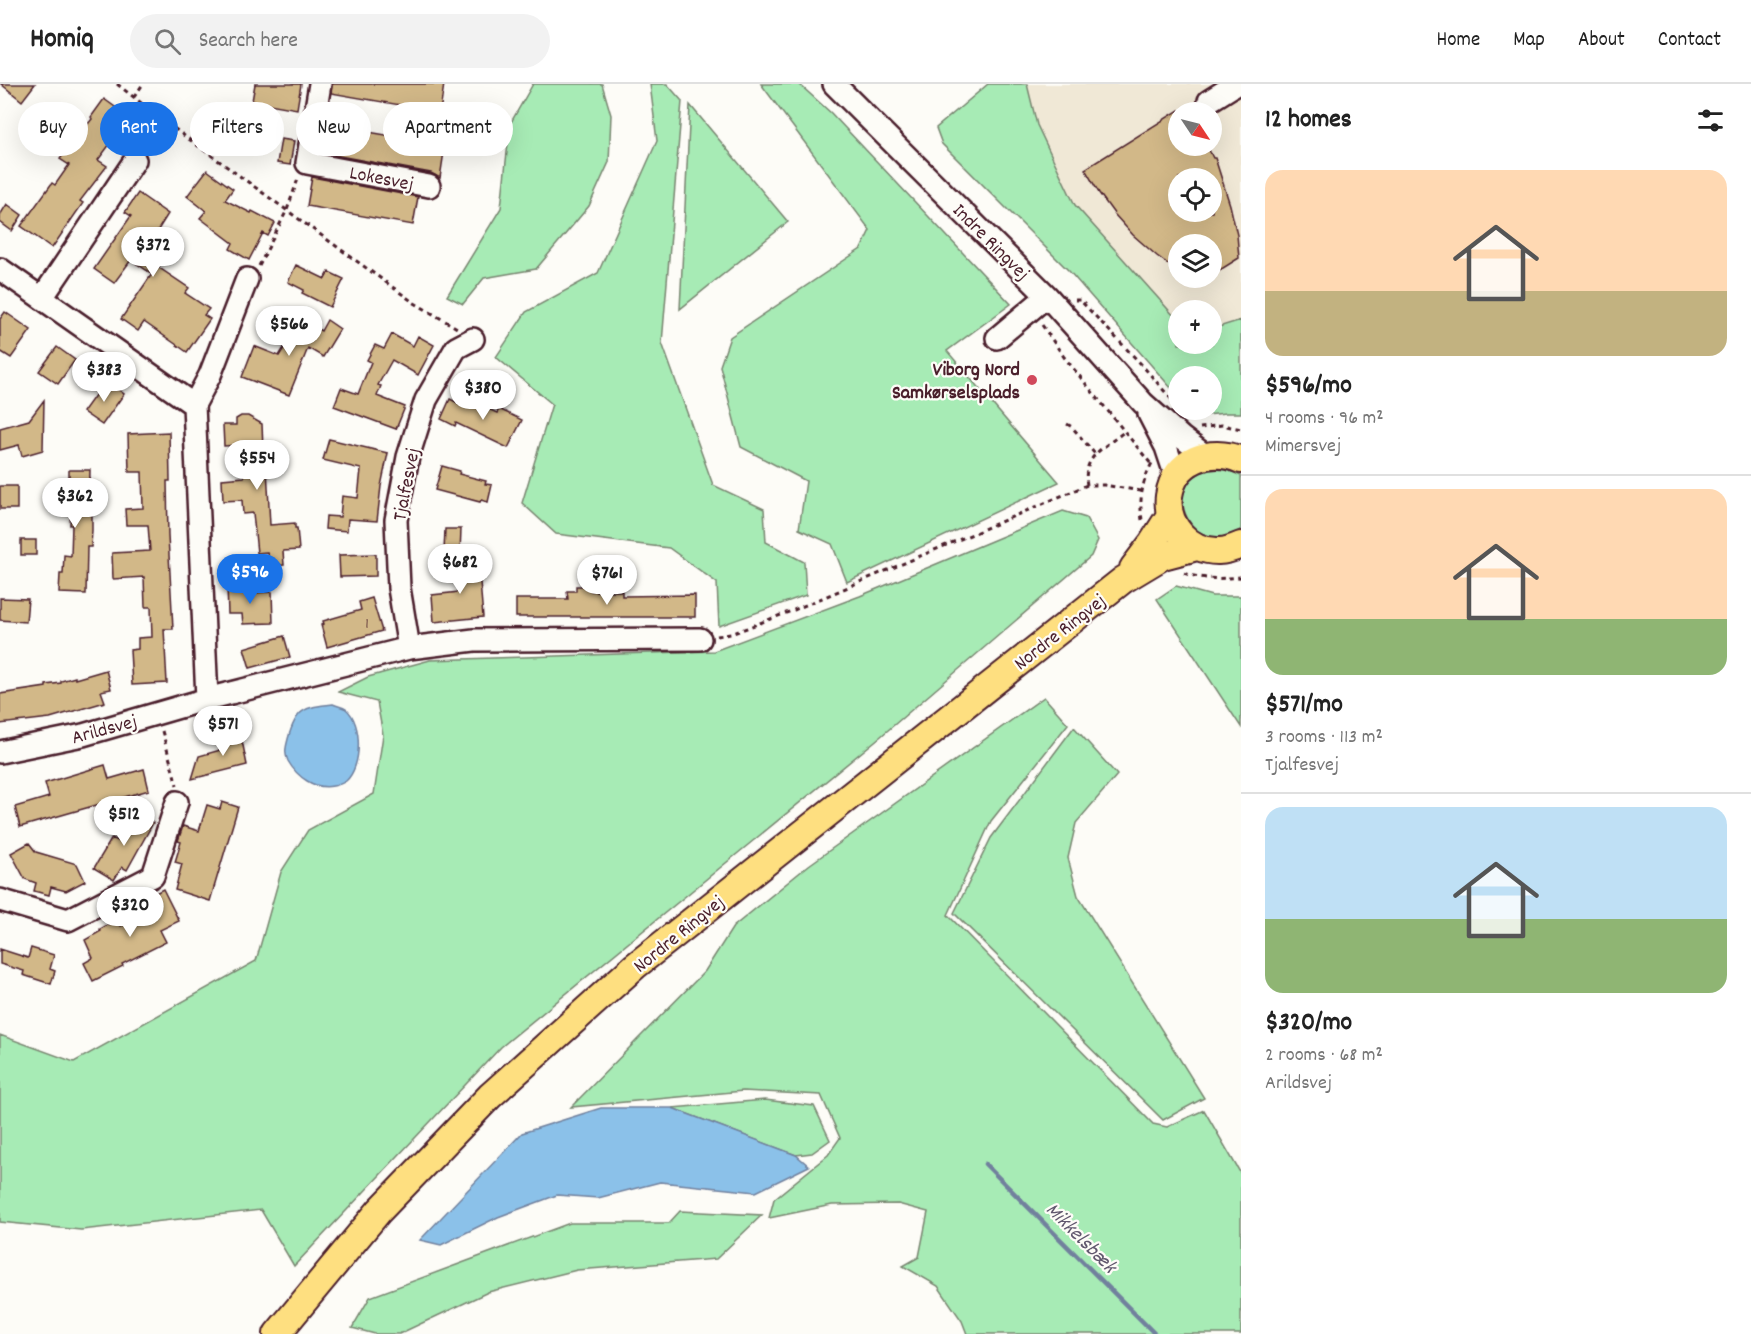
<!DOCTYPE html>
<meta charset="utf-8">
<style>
body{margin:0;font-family:Dekko,sans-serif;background:#f2f2f2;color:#222;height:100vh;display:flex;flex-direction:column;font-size:22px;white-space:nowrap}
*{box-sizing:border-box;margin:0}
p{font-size:20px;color:#767676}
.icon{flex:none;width:33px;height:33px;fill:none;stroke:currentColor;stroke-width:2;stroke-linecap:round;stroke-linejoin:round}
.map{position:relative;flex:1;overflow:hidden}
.sheet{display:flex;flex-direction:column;background:#fff;width:510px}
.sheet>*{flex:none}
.hud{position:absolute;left:18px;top:18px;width:570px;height:54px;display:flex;gap:12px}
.needle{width:39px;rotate:125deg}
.controls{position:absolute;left:1168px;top:18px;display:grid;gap:12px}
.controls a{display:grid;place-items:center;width:54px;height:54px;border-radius:50%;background:#fff;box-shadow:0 6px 24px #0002;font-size:30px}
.price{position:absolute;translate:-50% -51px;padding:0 14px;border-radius:21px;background:#fff;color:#222;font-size:20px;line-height:39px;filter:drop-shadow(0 2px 3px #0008)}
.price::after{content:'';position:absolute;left:50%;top:36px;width:18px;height:14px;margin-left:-9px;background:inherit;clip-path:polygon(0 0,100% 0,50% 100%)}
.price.active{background:#1a73e8;color:#fff}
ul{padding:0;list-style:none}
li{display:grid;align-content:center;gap:12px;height:318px;padding:0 24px}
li+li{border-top:2px solid #e0e0e0}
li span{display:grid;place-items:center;height:186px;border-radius:18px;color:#555}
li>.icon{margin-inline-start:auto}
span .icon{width:108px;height:108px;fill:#fffc;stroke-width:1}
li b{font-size:26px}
h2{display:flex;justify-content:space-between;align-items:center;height:72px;padding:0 24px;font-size:26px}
.chip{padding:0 21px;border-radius:27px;background:#fff;box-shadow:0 6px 24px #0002;font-size:21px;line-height:54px}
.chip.active{background:#1a73e8;color:#fff}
header{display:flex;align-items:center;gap:36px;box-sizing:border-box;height:84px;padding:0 30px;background:#fff;border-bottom:2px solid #e0e0e0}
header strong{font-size:28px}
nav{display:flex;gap:33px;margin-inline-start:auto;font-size:21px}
.search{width:420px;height:54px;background:#f2f2f2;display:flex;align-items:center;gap:15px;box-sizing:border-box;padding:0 21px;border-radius:33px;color:#767676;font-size:22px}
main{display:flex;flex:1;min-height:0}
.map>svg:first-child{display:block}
.built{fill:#f0e8d6;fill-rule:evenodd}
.green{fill:#a7ebb5;stroke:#788570;stroke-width:1.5}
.water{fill:#8bc1e9;stroke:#71809d;stroke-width:1.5}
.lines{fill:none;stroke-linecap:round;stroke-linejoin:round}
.stream{stroke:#71809d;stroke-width:4.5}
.building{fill:#d2b888;stroke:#4a1f2b;stroke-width:1.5;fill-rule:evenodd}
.minor-casing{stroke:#4a1f2b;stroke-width:26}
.major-casing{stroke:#4a1f2b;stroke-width:30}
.path{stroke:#4a1f2b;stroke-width:3;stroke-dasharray:4.5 4.5;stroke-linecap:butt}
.minor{stroke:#fdfcf7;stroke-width:21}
.major{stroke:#fedf80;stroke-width:26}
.poi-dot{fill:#d1495b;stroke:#fdfcf7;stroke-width:2}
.labels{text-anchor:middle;stroke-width:4.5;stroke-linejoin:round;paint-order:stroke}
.number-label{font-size:16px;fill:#6c4542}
.street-label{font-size:20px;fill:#4a1f2b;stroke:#fdfcf7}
.poi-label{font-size:20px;font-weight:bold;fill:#4a1f2b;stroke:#fdfcf7;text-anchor:end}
.water-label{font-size:21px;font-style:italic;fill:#61586e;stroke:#fdfcf7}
</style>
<header>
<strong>Homiq</strong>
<div class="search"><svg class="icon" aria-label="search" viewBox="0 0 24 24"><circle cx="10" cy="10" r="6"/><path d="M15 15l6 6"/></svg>Search here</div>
<nav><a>Home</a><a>Map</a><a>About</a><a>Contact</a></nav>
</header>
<main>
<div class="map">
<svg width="1241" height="1250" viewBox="0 0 1241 1250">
<rect width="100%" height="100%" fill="#fdfcf7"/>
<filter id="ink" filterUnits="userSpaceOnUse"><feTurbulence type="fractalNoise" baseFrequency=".0167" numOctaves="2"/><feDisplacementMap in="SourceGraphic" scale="12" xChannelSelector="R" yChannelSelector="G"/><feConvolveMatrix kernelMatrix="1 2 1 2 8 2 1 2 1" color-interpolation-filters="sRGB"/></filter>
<g filter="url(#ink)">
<!-- built -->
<path class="built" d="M1027,0h214v236l-29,9v-19h-33v8l-4,-1 -100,-112 -38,-80zM1179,28h33v34h-33zM1179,94h33v34h-33zM1179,160h33v34h-33z"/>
<!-- green -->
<path class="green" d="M533,0h69l9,31 -2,47 -20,44 -53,63 -52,9 -21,26 -16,-8 54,-88 9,-84z
M650,0h17l15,17 -20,242 51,142 51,24 2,33 38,20 2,33 -87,31 -2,-43 -48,-35 -113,-14 -34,-31 30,-99 -56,-47 30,-45 72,-39 59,-132z
M761,0h38l32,29 180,191 -64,47 112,131 -212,100 -15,-38 -33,-15 7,-48 -65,-34 -21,-81 10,-29 131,-88 9,-19z
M988,0h39l10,41 38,80 100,112 4,1v26h33v-15l29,-9v93h-15l-30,3 -6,-6h22v-34h-33v21l-110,-126 -127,-127 -6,-16z
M690,21l98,117 -108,87z
M1215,384h9l17,8v53c-44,38 -91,-48 -26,-61z
M1063,427l23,7 12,22 -7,16 -211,181 -379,310 -207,219 -33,-56 -180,20 -81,-8v-187l74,27 182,-101 25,-89 27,-42 66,-36 9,-59 -6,-33 -39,-10 30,-15 62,-17 284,-9 146,-55z
M1176,502l36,10h29v131l-84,-128z
M1044,613l24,27 -77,97 -43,94 205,209 14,3 37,-17 37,64v160h-274l-5,-13 -24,-35 -35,-20 16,-9 9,-45 -30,-8 -66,1 -63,13 5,-19 54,-44 12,-17 -19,-43 -78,-4 -172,16 134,-136 28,-44 76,-62z
M1074,643l43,48 -41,48 -8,35 10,38 126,202 -41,22 -209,-207 37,-75z
M765,1016l49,6 16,34 -18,13 -16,2 -124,-47z
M680,1127l82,4 -46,44 -139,11 -89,22 -89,42h-24l-23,-6 18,-31 200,-74h99z"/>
<!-- water -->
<path class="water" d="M333,620c4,2 10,3 13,5 17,14 16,58 0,72 -4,3 -8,4 -13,5 -18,4 -36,-9 -45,-25 -4,-8 -2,-14 0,-22 8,-30 16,-32 45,-35z
M601,1024h71l124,47 13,11 -53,26 -96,-10 -62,16 -41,-3 -59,22 -57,28 -21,-5 102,-107z"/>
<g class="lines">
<!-- stream -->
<path class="stream" d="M985,1080l170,170"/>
</g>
<!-- building -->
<path class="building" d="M1,0h34l-13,17z
M255,0h46l-4,25 -45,-8z
M332,0h112l-4,28 -109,-19z
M104,15l32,23 -14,19 -6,-5 -18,24 9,6 -27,35 3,2 -31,45 -31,-22 31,-43 3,2 14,-20 -9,-6 32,-40 -1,-2z
M1179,26v36h28l6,12h2l15,47 7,30 2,23 -27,17v-31h-33v28l-22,-16 -24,-21 -18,-20 -16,-22 -14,-24zM1179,94h33v34h-33z
M339,43l106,18 -5,33 -9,-5 -97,-18z
M281,55l13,2 -4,24 -13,-2z
M207,86l26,19 -8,11 26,13 1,-2 23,12 -7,13 -5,-3 -14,27 -19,-11 3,-6 -33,-25 6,-7 -19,-15z
M312,93l106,20 -5,28 -106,-19z
M138,109l30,21 -12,19 17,12 -15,22 31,21 -4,5 24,16 -5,6 6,4 -23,33 -43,-30 -6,9 -17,-12 31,-45 -21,-14 -17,23 -20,-14 37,-53 -6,-4z
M7,120l15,11 -10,16 -12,-9v-7z
M296,181l29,14 4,-7 15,7 -14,28 -28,-14 2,-3 -16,-8z
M5,228l26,18 -20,28 -11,-7v-32z
M302,235l19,12 6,-11 13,9 -17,28 -15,-9 -19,47 -47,-18 12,-31 25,10z
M392,250l21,12 5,-10 16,9 -16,30 -26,-15 -14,25 3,1 -4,10 28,11 -9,22 -62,-23 7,-18 17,6 13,-32 -4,-2 8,-15 9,4z
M57,263l18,13 -17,24 -19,-13z
M106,296l18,14 -22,31 -19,-13z
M450,315l16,8 3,-7 28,13 2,-4 23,11 -14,28 -52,-25 -1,3 -14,-7z
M44,316l-1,50 -21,6 -3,-11 -19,5v-22l29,-8z
M241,332h7l14,8 1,25h3l4,76 25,-2v5h2l2,22 -16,1 1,14 -15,1 -2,-14 -10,1 -4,-40 -10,1 -1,-14 -19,1 -1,-22 22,-2 -2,-32 -18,1 -1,-21h13v-6z
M169,348l1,49h-3l1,55 5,93h-9l3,54 -35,2 -2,-35 8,-1v-11l14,-1 -1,-30h-6l-1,-30 -31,2 -1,-26 38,-2 -2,-26h-22l-1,-16 18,-1 -1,-36h-13l-1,-38z
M329,355l59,14 -7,33 -4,35 -29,-2 -1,12 -22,-2 1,-13 14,1 2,-21 16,2 3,-29 -38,-9z
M442,382l18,5 -1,3 27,7 -1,3 7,1 -4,17 -7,-2 -1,2 -45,-12z
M69,386h21l-1,44h3v16l-1,17h-4l-1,47 -27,-1 1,-19h3l1,-19 7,1 1,-31h-2l1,-19 -22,-1v-21l20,1z
M0,402h17v23h-17z
M445,445h16l-1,24 -16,-1z
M21,456h15v15h-15z
M455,469l19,1 -2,29 8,-1 3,35 -49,5 -2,-27 27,-3z
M376,470v22l-36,1 -1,-22z
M245,501v8l27,-1 1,31 -30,1 -1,-10h-14l-1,-28z
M576,502h15v5h31v5l73,-1v22h-179v-18h52l-1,-8h9z
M0,514l28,1 -2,23 -26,-2z
M372,514l10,33 -55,16 -6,-22 3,-1 -1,-3 38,-11 -2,-8z
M284,552l6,21 -40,11 -6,-20z
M106,586l5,19 -10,2 4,11 -55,16 -50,6v-30l46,-7v-2l15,-2v-2l14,-4v2z
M240,647l7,34 -55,14 7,-23 25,-7 -4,-13z
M105,681l4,14 35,-10 5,21 -129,37 -5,-20 34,-10 -4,-14z
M222,718l16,5 -28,94 -35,-11 7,-26 -7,-2 6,-20 -3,-1 5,-15 16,5 8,-26 13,4z
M136,728l17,11 -26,47 -5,-3 -8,13 -20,-12 18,-30 6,3z
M29,759l7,9 41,12 8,17 -19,10 -15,-4 -2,8 -15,-4 2,-8 -11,-4 -14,-26z
M163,805l16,32 -19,9 6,12 -44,22 1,2 -30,15 -9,-18 9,-5 -8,-18 16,-9 -1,-2 18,-10 3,7 31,-16 -6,-12z
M31,864l23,7 -4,14 5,2 -4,13 -28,-9 1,-4 -24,-7v-15l28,9z"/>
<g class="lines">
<!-- minor casing -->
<g class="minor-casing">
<path id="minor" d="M320,0l-13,79 122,23
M834,0l213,212 96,107 38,34 25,19
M1209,17l27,-17
M0,185l194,136 13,294
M42,214l93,-138
M997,254l50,-42
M194,321l16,-30 37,-96
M1149,330l17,33 10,30
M409,564l-10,-60 -3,-68 12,-63 18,-57 30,-52 17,-9
M0,668l83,-17 124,-36 202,-51 65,-8 226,-1
M0,816l68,20 85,-44 24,-74"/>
</g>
<!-- major casing -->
<g class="major-casing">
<path id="major" d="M1241,376c-31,-13 -67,0 -72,36 -4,29 20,56 50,55 8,0 15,-3 22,-6
M1133,484l19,-25 18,-28
M277,1250l102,-123 111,-115 145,-130 488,-386 40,-24 34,-9"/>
</g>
<!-- path -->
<path class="path" d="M117,0l47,37 249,181 44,26
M134,13l9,-13
M145,63l19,-26
M259,182l28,-56 11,-31
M1075,216h5l61,64 38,44
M1042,241l22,32 87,107
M1067,340l5,3 23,27
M1200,344l22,-3 19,4
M1087,401c-5,-29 17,-37 37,-53
M1142,436c-3,-21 0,-38 10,-57
M1184,489c20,7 37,6 57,4
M717,552l14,-2 63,-24 293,-125h17l37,6
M162,647l15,54"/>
<!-- minor -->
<use href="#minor" class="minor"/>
<!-- major -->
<use href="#major" class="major"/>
</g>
</g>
<!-- markers -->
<circle class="poi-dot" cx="1032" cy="296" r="6"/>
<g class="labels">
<!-- number labels -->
<g class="number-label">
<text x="367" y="544">1</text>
</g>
<!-- street labels -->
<g class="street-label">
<text transform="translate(382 93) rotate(11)" y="7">Lokesvej</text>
<text transform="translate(992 157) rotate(45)" y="7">Indre Ringvej</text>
<text transform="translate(405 400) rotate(-79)" y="7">Tjalfesvej</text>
<text transform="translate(1059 547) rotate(-38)" y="7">Nordre Ringvej</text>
<text transform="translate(104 644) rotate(-15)" y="7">Arildsvej</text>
<text transform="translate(678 849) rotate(-39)" y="7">Nordre Ringvej</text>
</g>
<!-- poi labels -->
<g class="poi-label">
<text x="1020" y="291">Viborg Nord<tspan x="1020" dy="23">Samkørselsplads</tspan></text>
</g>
<!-- water labels -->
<g class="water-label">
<text transform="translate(1082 1153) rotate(45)" y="7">Mikkelsbæk</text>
</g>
</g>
</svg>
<div class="controls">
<a><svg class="needle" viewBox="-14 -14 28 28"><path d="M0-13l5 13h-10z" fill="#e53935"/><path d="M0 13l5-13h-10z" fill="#767676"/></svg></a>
<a><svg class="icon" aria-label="locate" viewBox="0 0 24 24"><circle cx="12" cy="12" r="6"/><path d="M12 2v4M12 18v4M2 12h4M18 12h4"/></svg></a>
<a><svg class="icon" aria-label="layers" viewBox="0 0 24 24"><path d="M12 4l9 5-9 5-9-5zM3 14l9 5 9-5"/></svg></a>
<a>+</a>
<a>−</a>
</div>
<b class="price" style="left:153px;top:194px">$372</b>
<b class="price" style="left:289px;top:273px">$566</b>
<b class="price" style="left:104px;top:319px">$383</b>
<b class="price" style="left:483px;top:337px">$380</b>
<b class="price" style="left:257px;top:407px">$554</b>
<b class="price" style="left:75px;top:445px">$362</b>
<b class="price" style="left:460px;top:511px">$682</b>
<b class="price active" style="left:250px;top:521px">$596</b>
<b class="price" style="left:607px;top:522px">$761</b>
<b class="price" style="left:223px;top:673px">$571</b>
<b class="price" style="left:124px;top:763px">$512</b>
<b class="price" style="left:130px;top:854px">$320</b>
<div class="hud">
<a class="chip">Buy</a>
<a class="chip active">Rent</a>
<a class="chip">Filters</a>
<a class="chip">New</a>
<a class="chip">Apartment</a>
</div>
</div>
<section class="sheet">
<h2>12 homes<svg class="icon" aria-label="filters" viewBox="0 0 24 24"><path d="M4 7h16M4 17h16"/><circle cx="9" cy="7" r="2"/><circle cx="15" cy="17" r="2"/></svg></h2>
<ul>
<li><span style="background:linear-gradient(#ffd9b3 65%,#c2b280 0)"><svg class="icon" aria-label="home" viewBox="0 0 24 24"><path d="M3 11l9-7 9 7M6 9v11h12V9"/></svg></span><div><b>$596/mo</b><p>4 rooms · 96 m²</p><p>Mimersvej</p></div></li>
<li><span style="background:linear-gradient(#ffd9b3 70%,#8fb573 0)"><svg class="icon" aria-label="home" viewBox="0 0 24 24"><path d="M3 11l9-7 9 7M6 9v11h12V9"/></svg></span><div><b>$571/mo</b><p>3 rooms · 113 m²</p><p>Tjalfesvej</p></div></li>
<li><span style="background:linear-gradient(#bfe0f5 60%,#8fb573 0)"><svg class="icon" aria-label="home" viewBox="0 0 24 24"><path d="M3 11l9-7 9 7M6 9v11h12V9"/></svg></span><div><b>$320/mo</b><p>2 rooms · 68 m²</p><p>Arildsvej</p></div></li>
</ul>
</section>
</main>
